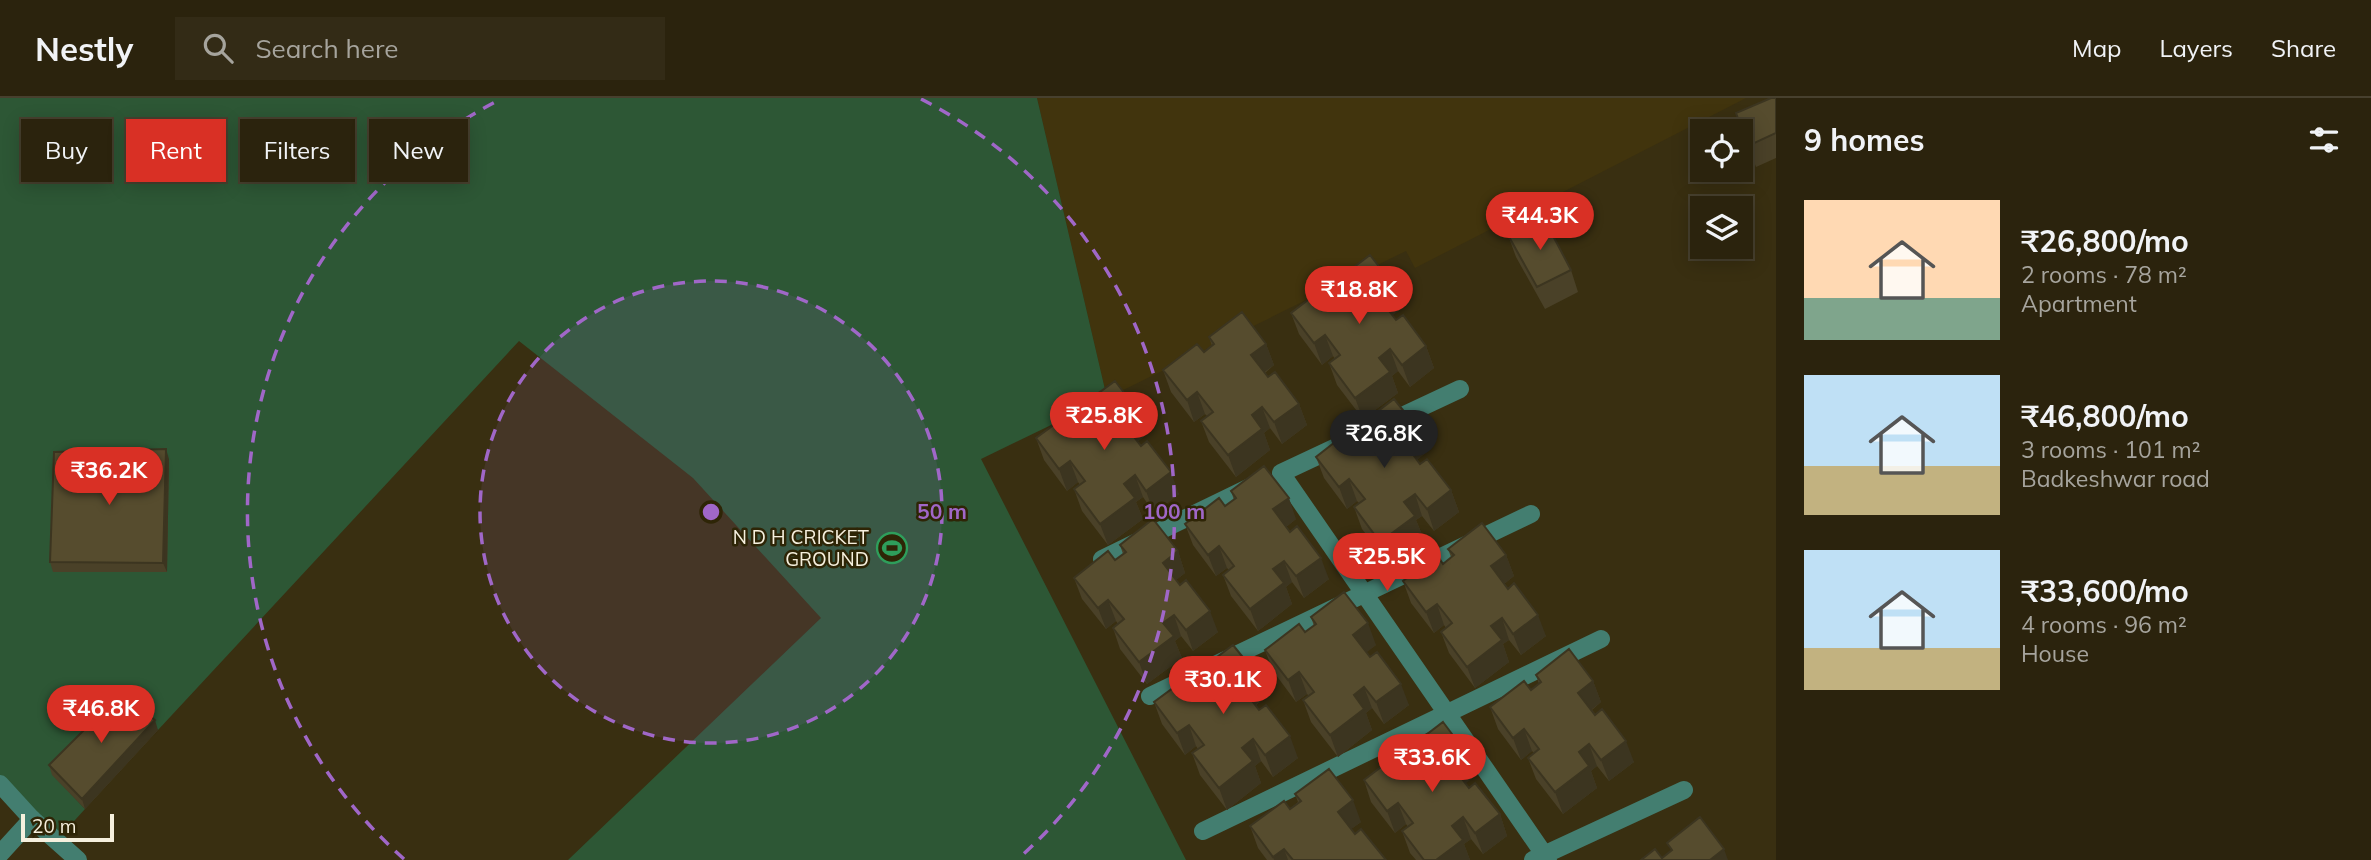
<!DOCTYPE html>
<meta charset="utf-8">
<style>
body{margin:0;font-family:Mulish,sans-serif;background:#332b16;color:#f1f3f6;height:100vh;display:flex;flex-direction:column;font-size:26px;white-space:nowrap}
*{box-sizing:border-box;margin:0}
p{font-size:23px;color:#a6a49d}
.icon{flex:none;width:38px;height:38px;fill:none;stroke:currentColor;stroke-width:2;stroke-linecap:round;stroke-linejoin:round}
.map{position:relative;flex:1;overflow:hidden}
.details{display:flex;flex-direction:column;background:#2b230d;width:595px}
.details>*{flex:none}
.hud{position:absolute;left:21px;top:21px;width:665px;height:63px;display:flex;gap:14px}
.tools{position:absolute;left:1690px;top:21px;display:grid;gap:14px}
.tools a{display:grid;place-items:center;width:63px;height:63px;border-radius:0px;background:#2b230d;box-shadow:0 4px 18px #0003,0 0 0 2px #47402e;font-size:35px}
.scale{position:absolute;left:21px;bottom:18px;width:93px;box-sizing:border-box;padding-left:7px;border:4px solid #f6f0de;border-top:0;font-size:19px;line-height:24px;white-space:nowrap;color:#f6f0de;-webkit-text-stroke:5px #2e2506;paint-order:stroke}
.price{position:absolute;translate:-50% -60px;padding:0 16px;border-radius:24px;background:#d93025;color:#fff;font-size:23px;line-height:46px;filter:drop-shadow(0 2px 4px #0008)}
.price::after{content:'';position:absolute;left:50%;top:42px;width:21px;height:16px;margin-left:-10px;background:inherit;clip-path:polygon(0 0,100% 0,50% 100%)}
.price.active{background:#222;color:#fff}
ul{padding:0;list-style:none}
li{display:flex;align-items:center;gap:21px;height:175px;padding:0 28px}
li span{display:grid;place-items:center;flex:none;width:196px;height:140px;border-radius:0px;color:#555}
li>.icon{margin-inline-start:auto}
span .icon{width:84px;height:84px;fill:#fffc;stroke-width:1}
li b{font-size:30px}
h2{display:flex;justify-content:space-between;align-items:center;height:84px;padding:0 28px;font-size:30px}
.chip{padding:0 24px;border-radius:0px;background:#2b230d;box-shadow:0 4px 18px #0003,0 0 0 2px #47402e;font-size:24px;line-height:63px}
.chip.active{background:#d93025;color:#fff}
header{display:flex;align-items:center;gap:42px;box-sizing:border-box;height:98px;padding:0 35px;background:#2b230d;border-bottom:2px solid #47402e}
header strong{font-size:33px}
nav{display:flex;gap:38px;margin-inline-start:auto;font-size:24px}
.search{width:490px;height:63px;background:#332b16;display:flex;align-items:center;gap:18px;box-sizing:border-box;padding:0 24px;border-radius:0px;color:#a6a49d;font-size:26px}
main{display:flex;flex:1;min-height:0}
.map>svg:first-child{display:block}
.built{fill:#41340d}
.green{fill:#2d5735}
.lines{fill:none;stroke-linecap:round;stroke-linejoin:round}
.minor{stroke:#437e70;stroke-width:18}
.tertiary{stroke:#437e70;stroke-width:18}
.wall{fill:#4a4128}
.shaded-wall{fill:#3c3520}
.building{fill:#564c2e;stroke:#3c3520;stroke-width:2}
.ring{fill:none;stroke:#a067c8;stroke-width:3.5;stroke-dasharray:12 9}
.labels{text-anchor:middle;stroke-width:5;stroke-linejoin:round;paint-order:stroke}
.poi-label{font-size:19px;fill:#f6f0de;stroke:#2e2506;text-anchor:end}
.centre{fill:#a067c8;stroke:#2e2506;stroke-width:3.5}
.ring-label{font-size:21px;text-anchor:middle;font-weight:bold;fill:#a067c8;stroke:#2e2506;stroke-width:5;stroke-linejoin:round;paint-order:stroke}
</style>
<header>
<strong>Nestly</strong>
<div class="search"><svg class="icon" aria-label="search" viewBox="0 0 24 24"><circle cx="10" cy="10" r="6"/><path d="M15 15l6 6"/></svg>Search here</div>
<nav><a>Map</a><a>Layers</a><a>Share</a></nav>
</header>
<main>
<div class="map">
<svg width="1776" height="762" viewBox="0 0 1776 762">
<rect width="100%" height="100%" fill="#392f11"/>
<!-- built -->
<path class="built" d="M1037,0h709l-331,170 -9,-17 -299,147z"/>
<!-- green -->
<path class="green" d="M0,0h1037l70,300 -126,61 205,401h-618l253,-242 -128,-140 -174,-137 -361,389 -33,-27 -72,72 32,34 -29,32 -56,-57z"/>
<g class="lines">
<!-- minor -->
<path class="minor" d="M1460,291l-179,84 267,387
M1102,461l150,-73
M1150,598l381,-182
M1203,733l398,-192
M0,756l32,-35
M1533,762l151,-70"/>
<!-- tertiary -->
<path class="tertiary" d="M0,686l32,35 46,41"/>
</g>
<!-- wall -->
<path class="wall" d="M1776,0v60l-20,9 -20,-54z
M1508,137l63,35 7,22 -33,17 -29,-52z
M1337,182l65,28 -10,7 4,5 30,26 8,22 -24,19 -12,-16 -6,5 6,17 -35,26 -26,-34 -8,-22 6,-4 -2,-3 -11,9 -23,-31 -8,-21 40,-18 9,-6z
M1209,239l57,7 8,21 -9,8 3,4 31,27 8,21 -25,19 -12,-16 -6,5 6,17 -34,27 -27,-35 -8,-21 6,-5 -2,-2 -11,8 -23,-30 -8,-22 41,-18 8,-6z
M1081,308l58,6 8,22 -10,8 42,52 -25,19 -11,-16 -7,5 7,17 -35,26 -26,-34 -8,-22 6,-4 -2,-3 -11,9 -23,-31 -8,-22 40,-17 8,-6z
M1361,326l58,6 8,22 -10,7 3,5 31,26 8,22 -25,19 -12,-15 -6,4 7,17 -35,26 -26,-34 -8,-22 5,-4 -2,-2 -10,8 -23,-31 -8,-21 40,-18 8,-6z
M169,361l-2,113h-114l-3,-10z
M1231,393l65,28 -10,8 43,52 -25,19 -12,-16 -6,5 6,17 -34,27 -27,-35 -8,-21 6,-5 -2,-2 -11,8 -23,-31 -8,-21 40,-18 9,-6z
M1120,447l58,6 7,22 -9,7 42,52 -25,19 -12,-15 -6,5 7,17 -35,26 -27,-35 -7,-21 5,-4 -2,-3 -10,8 -24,-30 -8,-21 41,-18 8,-6z
M1448,451l58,6 8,21 -10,8 42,52 -25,19 -12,-15 -6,4 6,18 -34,26 -26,-35 -8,-21 5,-4 -2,-3 -10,8 -23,-30 -8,-22 40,-17 8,-7z
M1311,519l65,28 -10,7 43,53 -25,19 -12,-16 -6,5 6,17 -34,27 -27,-35 -8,-22 6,-4 -2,-2 -11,8 -23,-31 -8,-21 40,-18 9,-6z
M1200,572l65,28 -9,7 42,53 -25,19 -12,-16 -6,5 6,17 -34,27 -27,-35 -8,-22 6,-4 -2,-3 -11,9 -23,-31 -8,-22 40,-17 9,-6z
M1536,577l57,6 8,21 -9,8 42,52 -25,19 -12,-15 -6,5 6,17 -34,26 -27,-35 -8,-21 6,-5 -2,-2 -11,9 -23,-31 -8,-22 41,-17 8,-6z
M158,632l-73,79 -33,-34 -3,-10z
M1409,650l58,6 8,22 -10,7 4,5 31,26 7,22 -24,18 -12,-15 -7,5 6,16h-54l-6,-7 -8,-22 6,-4 -2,-3 -11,9 -24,-31 -7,-22 40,-17 8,-6z
M1295,696l66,28 -10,7 4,5 31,26h-119l-9,-12 -8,-22 40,-17 8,-7z"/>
<!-- shaded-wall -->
<path class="shaded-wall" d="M1394,188l8,22 -15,12 -8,-22z
M1325,237l8,21 -11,9 -8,-22z
M1266,246l8,21 -15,11 -8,-21z
M1426,248l8,22 -24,19 -8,-22z
M1390,251l8,22 -6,5 6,17 -35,26 -8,-21 24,-40z
M1197,294l8,22 -11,8 -7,-22z
M1299,306l8,21 -25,19 -8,-22z
M1262,309l8,21 -6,5 6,17 -34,27 -8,-22 24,-40z
M1139,314l8,22 -15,12 -8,-22z
M1419,332l8,22 -15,12 -8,-22z
M166,351l3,10 -2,113 -4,-9z
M1070,363l8,21 -11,9 -8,-22z
M1171,374l8,22 -25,19 -8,-22z
M1135,377l8,22 -7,5 7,17 -35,26 -8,-21 24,-40z
M1349,381l8,22 -10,8 -8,-22z
M1451,392l8,22 -25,19 -7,-22z
M1415,396l7,22 -6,4 7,17 -35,26 -8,-21 24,-40z
M1289,400l7,21 -15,12 -8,-22z
M1219,448l8,22 -11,8 -8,-21z
M1178,453l7,22 -14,11 -8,-21z
M1506,457l8,21 -15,12 -8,-22z
M1321,460l8,21 -25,19 -8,-22z
M1284,463l8,21 -6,5 6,17 -34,27 -8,-22 23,-40z
M1108,502l8,21 -10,8 -8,-21z
M1437,506l7,21 -10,8 -8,-21z
M1210,513l8,21 -25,19 -7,-21z
M1174,517l7,21 -6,5 7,17 -35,26 -8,-22 24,-39z
M1538,517l8,21 -25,19 -8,-21z
M1502,520l7,22 -6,4 6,18 -34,26 -8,-21 24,-41z
M1368,525l8,22 -15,12 -8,-22z
M1299,574l8,22 -11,8 -8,-22z
M1258,578l7,22 -15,11 -8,-21z
M1593,583l8,21 -15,12 -8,-21z
M1401,586l8,21 -25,19 -8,-22z
M1364,589l8,21 -6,5 6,17 -34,27 -8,-22 24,-40z
M155,622l3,10 -73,79 -3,-10z
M1189,627l7,21 -11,9 -8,-22z
M1524,631l8,22 -11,9 -8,-22z
M1290,638l8,22 -25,19 -8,-22z
M1253,641l8,22 -6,5 6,17 -34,27 -8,-22 23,-40z
M1626,643l8,21 -25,19 -8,-21z
M1589,646l8,22 -6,5 6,17 -34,26 -8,-22 24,-40z
M1467,656l8,22 -15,12 -8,-22z
M1353,702l8,22 -15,11 -8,-21z
M1398,705l8,21 -11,9 -8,-22z
M1500,716l7,22 -24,18 -8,-21z
M1463,719l8,22 -7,5 6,16h-34l16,-34z
M1284,751l4,11h-14l-1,-3z
M1724,751l4,11h-18z"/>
<!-- building -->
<path class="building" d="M1771,0h5v35l-28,13 -12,-33z
M1542,117l29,55 -34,17 -29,-52z
M1370,157l24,31 -15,12 17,22 7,-5 23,31 -24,19 -12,-16 -11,9 11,14 -35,26 -26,-35 11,-8 -15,-20 -11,8 -23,-30 34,-26 6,8 11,-8 -5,-7z
M1242,214l24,32 -15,11 17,22 7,-5 24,32 -25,18 -12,-15 -10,8 10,14 -34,26 -27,-34 12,-9 -16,-20 -10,8 -24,-30 34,-26 7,8 10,-8 -5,-7z
M1115,283l24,31 -15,12 17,22 6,-5 24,31 -25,19 -11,-16 -11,9 11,14 -35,26 -26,-35 11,-8 -15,-20 -11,8 -23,-31 34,-25 6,8 11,-8 -6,-7z
M1394,301l25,31 -15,12 16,22 7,-5 24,31 -24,19 -12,-15 -11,8 11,14 -35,26 -26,-35 11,-8 -16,-20 -10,8 -23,-30 33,-26 7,8 11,-8 -6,-7z
M166,351l-3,114 -113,-1 4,-110z
M1264,368l25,32 -16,11 17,23 7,-6 24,32 -25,18 -12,-15 -11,8 11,14 -34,26 -27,-34 11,-9 -15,-20 -11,9 -23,-31 34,-26 6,8 11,-8 -5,-7z
M1153,421l25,32 -15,12 17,22 6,-5 24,31 -24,19 -12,-15 -11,8 11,13 -35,26 -26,-34 11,-9 -16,-19 -10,8 -24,-30 34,-27 7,9 11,-8 -6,-7z
M1482,425l24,32 -15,11 17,23 6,-6 24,32 -25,19 -11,-16 -11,8 11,14 -35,27 -26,-35 11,-9 -15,-19 -11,8 -23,-31 34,-26 6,9 11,-9 -6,-6z
M1344,494l24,31 -15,12 17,22 7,-5 24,32 -25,18 -12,-15 -10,8 10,14 -34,26 -27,-35 11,-8 -15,-20 -11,8 -23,-30 34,-26 6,8 11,-8 -5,-7z
M1233,547l25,31 -16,12 17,22 7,-5 24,31 -25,19 -12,-16 -11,9 11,13 -34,27 -27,-35 12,-8 -15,-20 -12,8 -23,-31 34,-25 6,8 11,-8 -5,-7z
M1569,551l24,32 -15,12 17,22 7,-6 24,32 -25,19 -12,-16 -10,8 10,14 -34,26 -27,-34 11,-9 -15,-20 -11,9 -23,-31 34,-26 7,9 10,-8 -5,-7z
M121,595l34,27 -73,79 -33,-34z
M1443,624l24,32 -15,12 17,22 6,-5 25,31 -25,19 -12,-16 -11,9 11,14 -27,20h-12l-22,-29 11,-8 -15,-20 -11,8 -23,-31 34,-26 6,9 10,-8 -5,-7z
M1329,671l24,31 -15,12 17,22 6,-5 25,31h-93l-9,-11 -11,8 -23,-31 34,-25 6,8 11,-8 -6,-7z
M1700,719l24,32 -14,11h-69l14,-11 7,9 10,-8 -5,-7z"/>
<!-- distance rings -->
<circle cx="711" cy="414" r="231" fill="#a067c8" fill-opacity=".12"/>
<g class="ring">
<circle cx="711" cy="414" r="231"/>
<path d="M404 761A463 463 0 0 1 501 1M921 1A463 463 0 0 1 1018 761"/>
</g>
<!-- icons -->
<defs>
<g id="stadium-ring" transform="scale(1.575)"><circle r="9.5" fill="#2e2506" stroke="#2e9e5b" stroke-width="1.5"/><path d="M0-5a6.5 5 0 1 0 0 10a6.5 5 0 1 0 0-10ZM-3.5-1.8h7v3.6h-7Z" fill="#2e9e5b"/></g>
</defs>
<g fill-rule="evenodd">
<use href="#stadium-ring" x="892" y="450"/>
</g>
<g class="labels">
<!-- poi labels -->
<g class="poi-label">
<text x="869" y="446">N D H CRICKET<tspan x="869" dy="22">GROUND</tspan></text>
</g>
</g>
<circle cx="711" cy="414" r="10" class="centre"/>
<g class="ring-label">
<text x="942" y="421">50 m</text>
<text x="1174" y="421">100 m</text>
</g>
</svg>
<div class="tools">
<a><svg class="icon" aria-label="locate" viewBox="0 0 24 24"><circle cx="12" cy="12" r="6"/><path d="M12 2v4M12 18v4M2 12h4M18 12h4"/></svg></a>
<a><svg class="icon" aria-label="layers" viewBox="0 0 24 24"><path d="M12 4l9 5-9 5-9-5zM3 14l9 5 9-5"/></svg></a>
</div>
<div class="scale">20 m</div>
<b class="price" style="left:1540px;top:154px">₹44.3K</b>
<b class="price" style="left:1359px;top:228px">₹18.8K</b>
<b class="price" style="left:1104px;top:354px">₹25.8K</b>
<b class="price active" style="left:1384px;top:372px">₹26.8K</b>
<b class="price" style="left:109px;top:409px">₹36.2K</b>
<b class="price" style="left:1387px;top:495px">₹25.5K</b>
<b class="price" style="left:1223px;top:618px">₹30.1K</b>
<b class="price" style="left:101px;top:647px">₹46.8K</b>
<b class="price" style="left:1432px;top:696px">₹33.6K</b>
<div class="hud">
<a class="chip">Buy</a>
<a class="chip active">Rent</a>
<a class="chip">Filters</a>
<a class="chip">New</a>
</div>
</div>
<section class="details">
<h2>9 homes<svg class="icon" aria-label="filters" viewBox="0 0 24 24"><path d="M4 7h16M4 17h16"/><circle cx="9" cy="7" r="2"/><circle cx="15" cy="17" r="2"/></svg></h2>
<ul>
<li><span style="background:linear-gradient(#ffd9b3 70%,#7fa58c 0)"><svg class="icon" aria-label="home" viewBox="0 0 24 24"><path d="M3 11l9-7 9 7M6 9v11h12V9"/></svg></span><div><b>₹26,800/mo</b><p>2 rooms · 78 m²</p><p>Apartment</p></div></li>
<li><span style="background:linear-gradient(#bfe0f5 65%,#c2b280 0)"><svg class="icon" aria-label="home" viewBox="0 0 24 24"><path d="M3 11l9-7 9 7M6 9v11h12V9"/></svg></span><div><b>₹46,800/mo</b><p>3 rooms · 101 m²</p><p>Badkeshwar road</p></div></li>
<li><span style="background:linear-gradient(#bfe0f5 70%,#c2b280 0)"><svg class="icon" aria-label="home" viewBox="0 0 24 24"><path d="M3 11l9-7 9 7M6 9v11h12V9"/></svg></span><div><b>₹33,600/mo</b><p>4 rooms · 96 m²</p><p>House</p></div></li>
</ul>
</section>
</main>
